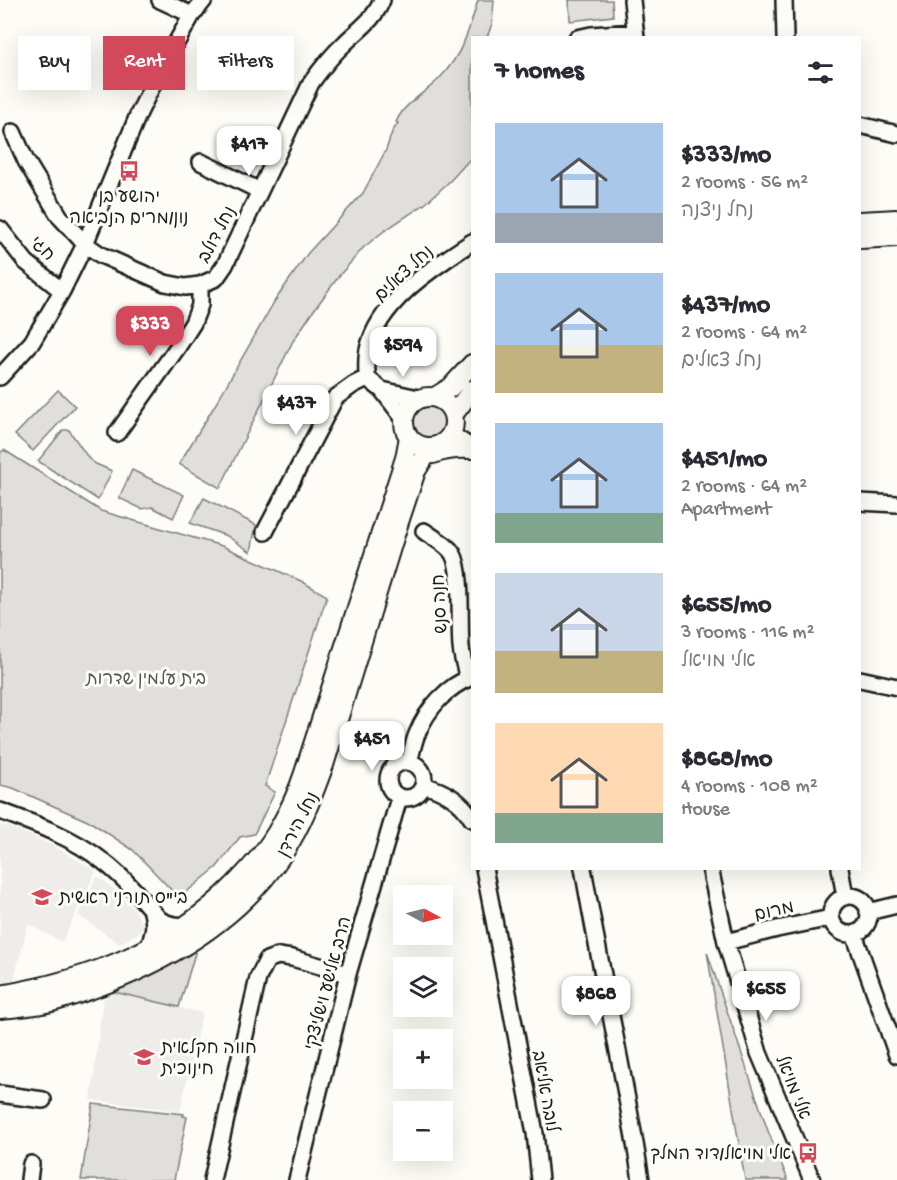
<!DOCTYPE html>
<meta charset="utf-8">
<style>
body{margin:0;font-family:"Gochi Hand","Playpen Sans Hebrew",sans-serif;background:#f2f2f3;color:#2b2b33;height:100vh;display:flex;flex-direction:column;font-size:22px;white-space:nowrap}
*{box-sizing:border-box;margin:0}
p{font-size:20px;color:#7c7c81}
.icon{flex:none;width:33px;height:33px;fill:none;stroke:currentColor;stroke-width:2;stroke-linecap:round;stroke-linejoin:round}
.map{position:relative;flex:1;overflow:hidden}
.sheet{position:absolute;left:471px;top:36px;width:390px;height:834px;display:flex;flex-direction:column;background:#fff;border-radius:0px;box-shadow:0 6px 24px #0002}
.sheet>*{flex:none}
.top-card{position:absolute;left:18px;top:36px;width:363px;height:54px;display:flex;gap:12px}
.needle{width:39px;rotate:97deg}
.tools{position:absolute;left:393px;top:885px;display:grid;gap:12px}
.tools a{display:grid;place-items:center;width:60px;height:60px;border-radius:0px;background:#fff;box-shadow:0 6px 24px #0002;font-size:30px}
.price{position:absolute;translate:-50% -51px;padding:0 14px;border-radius:12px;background:#fff;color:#222;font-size:20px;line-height:39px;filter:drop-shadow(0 2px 3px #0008)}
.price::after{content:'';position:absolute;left:50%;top:36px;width:18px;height:14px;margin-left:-9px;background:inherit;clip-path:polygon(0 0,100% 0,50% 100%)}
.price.on{background:#d1495b;color:#fff}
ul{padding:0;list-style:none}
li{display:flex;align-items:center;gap:18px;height:150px;padding:0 24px}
li span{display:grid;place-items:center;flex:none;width:168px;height:120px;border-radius:0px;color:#555}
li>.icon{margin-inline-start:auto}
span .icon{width:72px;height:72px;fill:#fffc;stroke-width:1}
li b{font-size:26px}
h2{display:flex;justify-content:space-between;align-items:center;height:72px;padding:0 24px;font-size:26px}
.pill{padding:0 21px;border-radius:0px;background:#fff;box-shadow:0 6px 24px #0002;font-size:21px;line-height:54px}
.pill.on{background:#d1495b;color:#fff}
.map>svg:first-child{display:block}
.built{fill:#eeede9}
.green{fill:#e0dfdb;stroke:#7e7e7c;stroke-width:1.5}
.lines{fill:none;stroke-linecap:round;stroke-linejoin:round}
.minor-casing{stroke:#1c1c1c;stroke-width:20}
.major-casing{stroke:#1c1c1c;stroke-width:22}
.minor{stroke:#fdfcf7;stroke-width:15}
.major{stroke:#fdfcf7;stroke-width:18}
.labels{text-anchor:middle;stroke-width:6;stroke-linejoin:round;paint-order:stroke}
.poi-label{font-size:18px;fill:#1c1c1c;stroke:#fdfcf7;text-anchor:start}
.street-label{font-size:18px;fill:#1c1c1c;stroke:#fdfcf7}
.park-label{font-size:18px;fill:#575655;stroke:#fdfcf7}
</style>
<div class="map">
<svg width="897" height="1180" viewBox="0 0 897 1180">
<rect width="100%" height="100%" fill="#fdfcf7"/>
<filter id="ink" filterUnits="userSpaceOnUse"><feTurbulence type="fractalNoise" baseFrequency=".0167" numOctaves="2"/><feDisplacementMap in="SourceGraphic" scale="12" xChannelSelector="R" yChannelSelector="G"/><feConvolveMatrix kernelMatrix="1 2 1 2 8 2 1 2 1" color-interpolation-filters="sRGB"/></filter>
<g filter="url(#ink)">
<!-- built -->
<path class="built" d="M0,825l18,5 36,16 42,25 -34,71 -34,-18 -15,58 -13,2z
M97,876l21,16 16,17 11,19 -25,16 -42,-29z
M114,992l88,21 -22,98 -89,-11 12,-101z"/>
<!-- green -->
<path class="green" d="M478,0h16l-2,24 -5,13 -15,1v114l-2,7 -20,22 -25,23 -41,27 -21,17 -24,28 -25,34 -21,31 -73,147 -41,-24 36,-59 59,-103 34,-49 55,-60 23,-43 6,-18 6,-9 -2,-1c9,-20 28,-28 43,-43 23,-24 30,-48 39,-79z
M569,0h43l1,16 -43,5z
M58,390l17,16 -42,45 -18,-16z
M409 423a19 19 0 1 1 38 0a19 19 0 1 1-38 0Z
M63,430h6l20,29 7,5 16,7 -14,29 -60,-39z
M4,450l97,61 121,35 79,35 26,15 -62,190 10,6 -21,42 -14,3 -23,30 -38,31 -46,-48 -41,-27 -79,-35 -13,-3v-332z
M132,470l52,25 -11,23 -21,-11 -10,2 -23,-11z
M204,498l52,27 -5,27 -24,-16 -37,-13z
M196,950l-17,57 -65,-15z
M707,952l61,179 20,49h-43z
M93,1104l91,10 -1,2 4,1 -13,63h-93z"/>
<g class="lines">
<!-- minor casing -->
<g class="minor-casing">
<path id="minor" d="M160,0l32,15
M632,0l4,38
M784,0l1,38
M577,38l14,-3 44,-3
M860,125l37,9
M13,132l13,29 34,56 25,27 16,11 64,28 20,4 15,-2 16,-7 9,-13 86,-182c10,-14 21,-28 34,-40 13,-13 30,-24 37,-43
M201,162l59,29
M0,229l26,33 36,29
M0,377l32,-35 30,-51 23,-47 53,-129 17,-35 37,-65 12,-15
M382,390l36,8
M404,419l-22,-29 -15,-12c0,-9 -1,-19 1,-28 10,-48 66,-83 104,-108
M117,433l60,-85 16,-25 7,-18v-20
M451,434l21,14
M860,502l37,2
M424,531c9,7 23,13 29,23 10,18 6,70 8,93 1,11 4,21 7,31
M265,532l70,-134 18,-13 14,-7
M860,679l37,8
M388 780a18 18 0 1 1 36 0a18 18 0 1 1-36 0Z
M409,762c3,-9 4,-19 8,-28 10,-25 30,-48 55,-57
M423,785c21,6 38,15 49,34
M0,811c36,13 74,27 104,51 21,16 38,37 55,57 8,6 16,6 25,7
M484,868l51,265 5,47
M583,868c18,105 42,208 58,312
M710,868l16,74 33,111 53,127
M840,868l5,29
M831 915a19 19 0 1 1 38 0a19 19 0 1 1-38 0Z
M868,912l29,-7
M854,934l43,121
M726,942l51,-13 54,-11
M148,949c5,-15 8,-21 4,-37
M0,1094l43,6
M29,1180l2,-16
M212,1180l46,-202 9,-18 11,-4 14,2 56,16
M297,1180l51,-206 51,-176"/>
</g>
<!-- major casing -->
<g class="major-casing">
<path id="major" d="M860,221l37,-2
M860,239l37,-2
M404 422a25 25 0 1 1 50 0a25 25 0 1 1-50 0Z
M435,397l16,-10 21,-23
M453,415l19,-25
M433,454c13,-5 26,-6 39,-5
M0,995c89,-15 171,-46 235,-111 18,-18 35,-38 47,-61 9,-16 16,-32 22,-50l101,-315 4,-21
M0,1009c19,-2 40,-3 59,-9 86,-26 174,-70 225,-148 18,-27 29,-57 40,-87l73,-237 19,-57 15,-24"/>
</g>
<!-- minor -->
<use href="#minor" class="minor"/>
<!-- major -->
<use href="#major" class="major"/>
</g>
</g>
<!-- icons -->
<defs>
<g id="bus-bare" transform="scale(1.62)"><path d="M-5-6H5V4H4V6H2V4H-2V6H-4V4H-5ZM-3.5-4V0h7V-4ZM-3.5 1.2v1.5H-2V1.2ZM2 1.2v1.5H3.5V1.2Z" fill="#d1495b" stroke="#fdfcf7" stroke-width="2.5" paint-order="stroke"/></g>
<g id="school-bare" transform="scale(1.62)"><path d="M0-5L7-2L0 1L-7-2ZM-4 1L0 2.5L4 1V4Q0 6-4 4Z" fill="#d1495b" stroke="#fdfcf7" stroke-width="2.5" paint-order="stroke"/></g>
</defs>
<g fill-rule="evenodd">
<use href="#bus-bare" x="129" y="171"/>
<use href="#school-bare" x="42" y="897"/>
<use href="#school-bare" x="144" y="1057"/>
<use href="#bus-bare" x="808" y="1153"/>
</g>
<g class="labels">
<!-- poi labels -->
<g class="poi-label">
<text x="129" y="202" text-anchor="middle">יהושע בן<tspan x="129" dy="21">נון/מרים הנביאה</tspan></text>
<text x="59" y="903">בי"ס תורני ראשית</text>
<text x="161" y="1053">חווה חקלאית<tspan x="161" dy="21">חינוכית</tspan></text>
<text x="791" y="1159" text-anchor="end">אלי מויאל/דוד המלך</text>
</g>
<!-- street labels -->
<g class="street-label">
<text transform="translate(216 234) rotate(-62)" y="6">נחל דולב</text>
<text transform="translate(43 248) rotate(45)" y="6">חגי</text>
<text transform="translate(403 273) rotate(-43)" y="6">נחל צאלים</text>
<text transform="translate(439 604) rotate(-93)" y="6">חנה סנש</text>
<text transform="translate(297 824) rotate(-63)" y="6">נחל הירדן</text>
<text transform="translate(774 910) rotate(-13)" y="6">מרום</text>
<text transform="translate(327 983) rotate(-75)" y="6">הרב אלישע וישליצקי</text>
<text transform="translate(794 1087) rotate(68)" y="6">אלי מויאל</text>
<text transform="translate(546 1091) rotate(80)" y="6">לובה אליאב</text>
</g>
<!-- park labels -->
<g class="park-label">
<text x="146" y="684">בית עלמין שדרות</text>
</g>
</g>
</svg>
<div class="tools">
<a><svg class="needle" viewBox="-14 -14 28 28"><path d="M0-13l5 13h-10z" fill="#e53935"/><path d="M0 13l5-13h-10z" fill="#7c7c81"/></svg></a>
<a><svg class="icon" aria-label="layers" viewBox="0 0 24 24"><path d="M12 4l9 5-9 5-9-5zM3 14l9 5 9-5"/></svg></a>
<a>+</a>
<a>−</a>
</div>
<b class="price" style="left:249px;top:177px">$417</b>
<b class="price on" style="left:150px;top:357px">$333</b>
<b class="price" style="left:403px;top:378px">$594</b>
<b class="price" style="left:296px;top:436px">$437</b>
<b class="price" style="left:372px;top:772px">$451</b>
<b class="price" style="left:766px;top:1022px">$655</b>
<b class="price" style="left:596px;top:1027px">$868</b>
<div class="top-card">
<a class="pill">Buy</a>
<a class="pill on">Rent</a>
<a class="pill">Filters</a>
</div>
<section class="sheet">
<h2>7 homes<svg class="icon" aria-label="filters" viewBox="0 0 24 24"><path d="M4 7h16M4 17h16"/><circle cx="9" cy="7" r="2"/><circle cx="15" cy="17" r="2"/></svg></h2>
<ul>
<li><span style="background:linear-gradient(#a9c7e8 75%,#9aa5b1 0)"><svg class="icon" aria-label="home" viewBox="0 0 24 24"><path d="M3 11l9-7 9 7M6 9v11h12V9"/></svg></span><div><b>$333/mo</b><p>2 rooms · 56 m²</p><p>נחל ניצנה</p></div></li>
<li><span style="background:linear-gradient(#a9c7e8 60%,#c2b280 0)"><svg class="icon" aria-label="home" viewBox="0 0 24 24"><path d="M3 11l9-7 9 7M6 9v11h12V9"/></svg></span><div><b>$437/mo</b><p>2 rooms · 64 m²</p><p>נחל צאלים</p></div></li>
<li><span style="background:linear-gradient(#a9c7e8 75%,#7fa58c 0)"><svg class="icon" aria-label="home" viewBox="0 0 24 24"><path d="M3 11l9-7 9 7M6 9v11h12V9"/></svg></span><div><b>$451/mo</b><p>2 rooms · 64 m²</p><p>Apartment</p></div></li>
<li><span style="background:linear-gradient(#c9d6e8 65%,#c2b280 0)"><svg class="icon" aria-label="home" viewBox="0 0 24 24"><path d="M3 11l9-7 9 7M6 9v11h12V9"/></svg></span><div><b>$655/mo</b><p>3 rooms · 116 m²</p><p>אלי מויאל</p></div></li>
<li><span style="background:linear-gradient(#ffd9b3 75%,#7fa58c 0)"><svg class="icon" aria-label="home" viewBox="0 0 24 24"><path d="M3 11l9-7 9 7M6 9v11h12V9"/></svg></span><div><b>$868/mo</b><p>4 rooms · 108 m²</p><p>House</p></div></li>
</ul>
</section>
</div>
